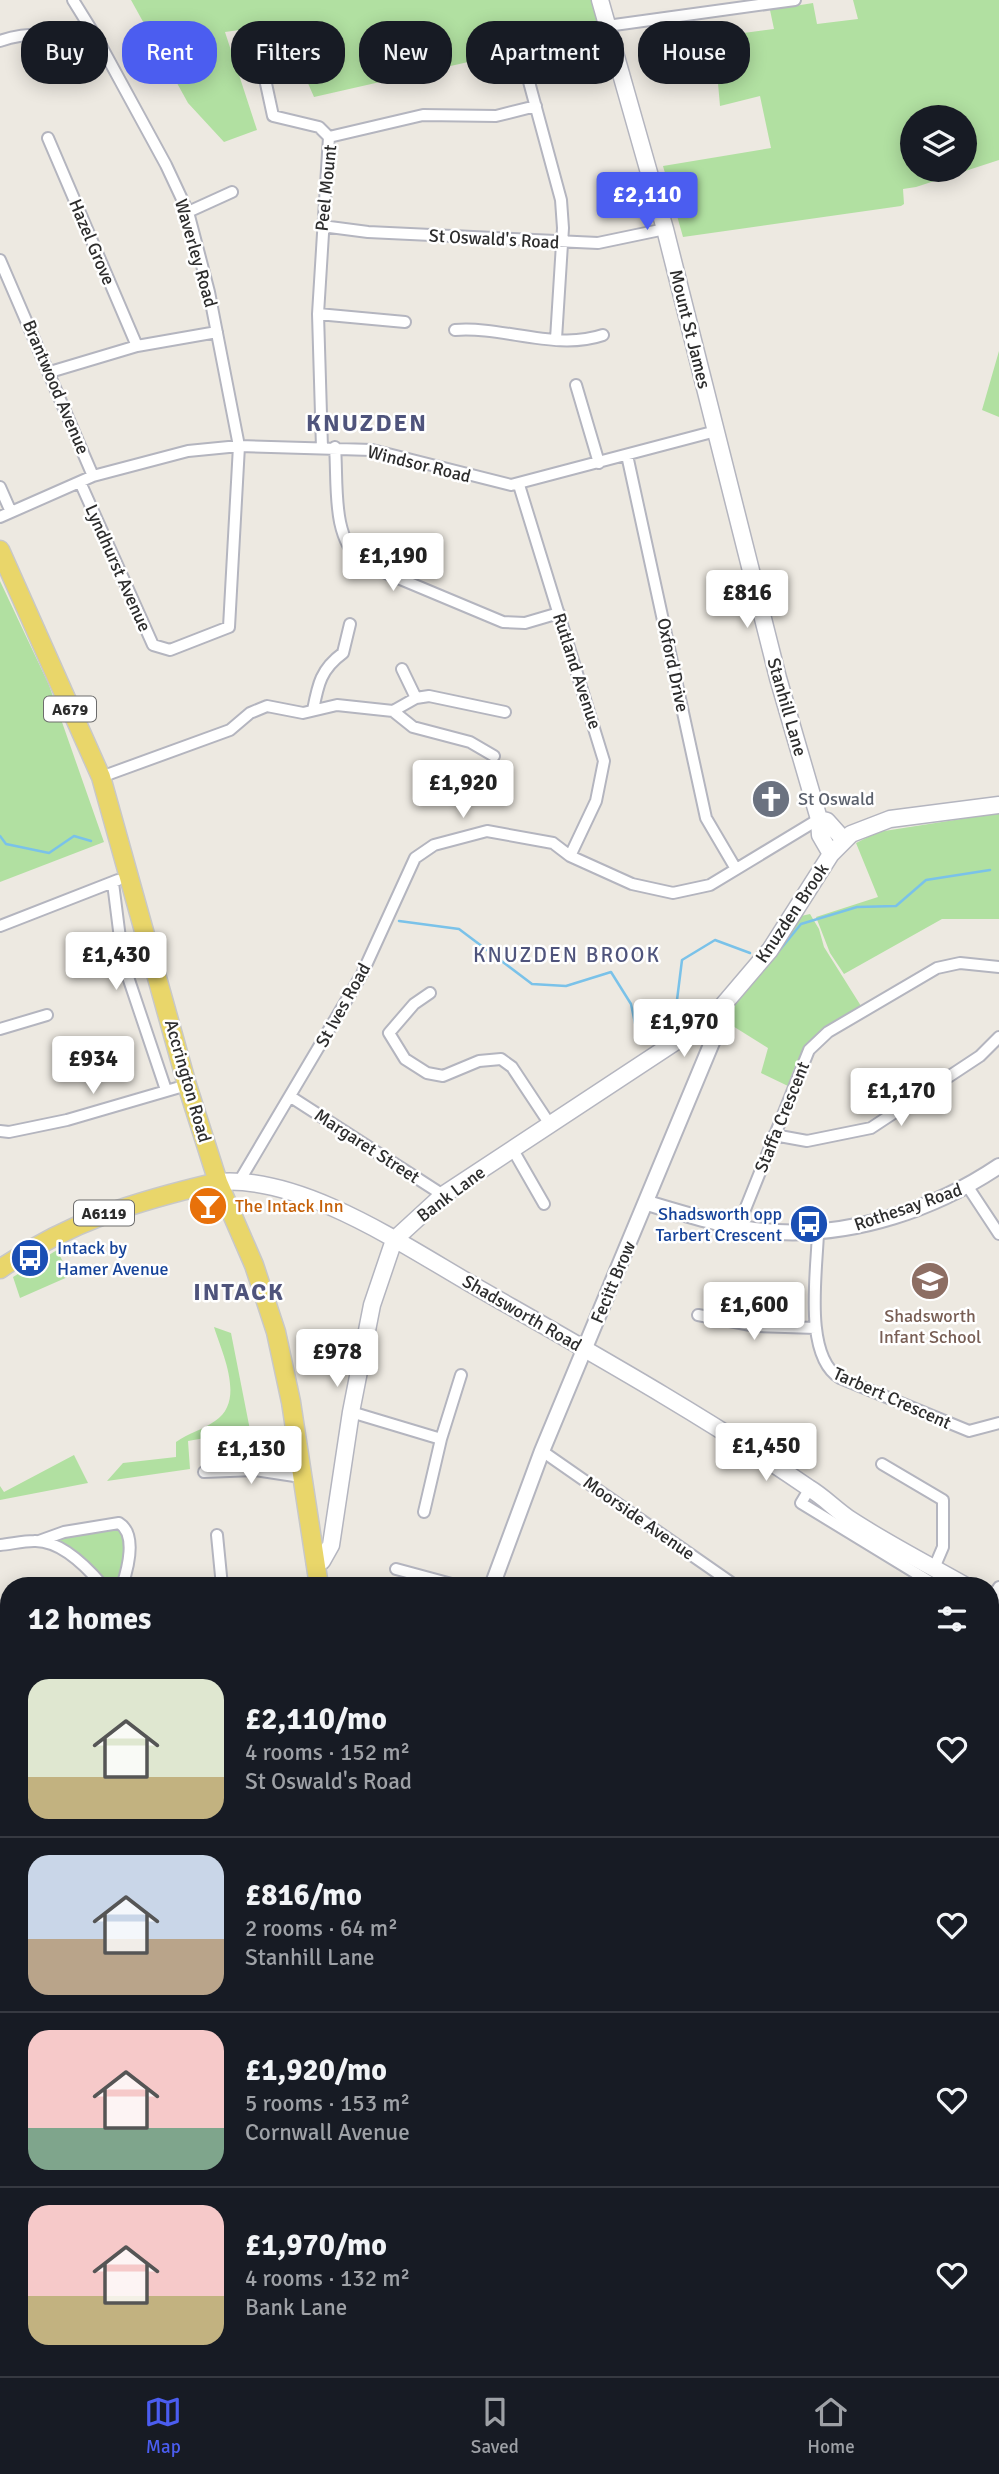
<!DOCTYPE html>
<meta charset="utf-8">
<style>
body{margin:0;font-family:Signika,sans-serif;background:#20242c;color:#f1f3f6;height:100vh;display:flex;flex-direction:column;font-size:26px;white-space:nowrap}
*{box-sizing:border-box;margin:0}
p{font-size:23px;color:#9ea1a6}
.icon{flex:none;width:38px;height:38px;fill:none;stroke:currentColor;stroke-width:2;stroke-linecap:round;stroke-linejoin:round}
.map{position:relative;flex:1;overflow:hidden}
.panel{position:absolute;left:0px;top:1577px;width:999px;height:800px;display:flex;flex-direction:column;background:#171b24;border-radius:28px 28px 0 0;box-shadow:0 4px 18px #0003}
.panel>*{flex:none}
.hud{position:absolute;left:21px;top:21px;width:957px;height:63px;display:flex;gap:14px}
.buttons{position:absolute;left:900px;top:105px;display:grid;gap:14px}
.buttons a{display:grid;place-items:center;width:77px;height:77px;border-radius:50%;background:#171b24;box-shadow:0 4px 18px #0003;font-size:35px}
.price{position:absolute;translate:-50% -60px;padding:0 16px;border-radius:7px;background:#fff;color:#222;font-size:23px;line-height:46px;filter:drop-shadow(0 2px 4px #0008)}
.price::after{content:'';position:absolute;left:50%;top:42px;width:21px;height:16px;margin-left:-10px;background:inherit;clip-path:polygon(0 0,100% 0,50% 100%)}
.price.current{background:#4b5df0;color:#fff}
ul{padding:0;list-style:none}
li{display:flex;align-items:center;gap:21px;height:175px;padding:0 28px}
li+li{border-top:2px solid #363941}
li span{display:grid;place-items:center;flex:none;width:196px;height:140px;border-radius:21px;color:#555}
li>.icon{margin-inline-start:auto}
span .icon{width:84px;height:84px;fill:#fffc;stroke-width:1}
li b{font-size:30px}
h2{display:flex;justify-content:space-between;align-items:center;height:84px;padding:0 28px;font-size:30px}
.chip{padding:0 24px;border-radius:28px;background:#171b24;box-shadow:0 4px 18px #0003;font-size:24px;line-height:63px}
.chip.current{background:#4b5df0;color:#fff}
.tab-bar{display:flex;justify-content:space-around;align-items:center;height:98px;border-top:2px solid #363941;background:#171b24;font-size:19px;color:#9ea1a6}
.tab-bar a{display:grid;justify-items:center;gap:4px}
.tab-bar .current{color:#4b5df0}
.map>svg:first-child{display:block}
.green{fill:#b1e0a1;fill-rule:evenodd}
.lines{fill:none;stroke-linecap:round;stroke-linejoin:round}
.stream{stroke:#7ac2e9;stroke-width:2.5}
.minor-casing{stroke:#b4b5bf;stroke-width:14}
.tertiary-casing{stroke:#b4b5bf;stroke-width:18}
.secondary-casing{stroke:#b4b5bf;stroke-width:19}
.primary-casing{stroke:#c8c8c8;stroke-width:21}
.minor{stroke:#fff;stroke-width:10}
.tertiary{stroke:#fff;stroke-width:14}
.secondary{stroke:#fff;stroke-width:16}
.primary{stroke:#e9d66a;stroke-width:18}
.labels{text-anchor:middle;stroke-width:5;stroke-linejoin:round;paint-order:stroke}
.shield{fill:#fff;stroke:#6c6c6c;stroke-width:2}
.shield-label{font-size:16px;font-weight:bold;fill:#2d2d2d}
.street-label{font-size:18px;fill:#2d2d2d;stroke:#fff}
.worship-label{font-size:18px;fill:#5b616d;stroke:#fff;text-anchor:start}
.food-label{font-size:18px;fill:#c56008;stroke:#fff;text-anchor:start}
.transit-label{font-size:18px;fill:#164399;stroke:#fff;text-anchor:end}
.education-label{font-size:18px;fill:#785e54;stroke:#fff}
.quarter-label{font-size:21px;letter-spacing:2px;fill:#4f547c;stroke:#fff}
.district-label{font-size:24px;font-weight:bold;letter-spacing:2px;fill:#4f547c;stroke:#fff}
</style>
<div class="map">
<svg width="999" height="2376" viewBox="0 0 999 2376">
<rect width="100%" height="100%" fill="#ede9e1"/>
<!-- green -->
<path class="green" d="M131,0h460l6,22 -5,5 -32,8 1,6 -247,56 -32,-73 -57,8 32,98 -33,12 -36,-39z
M853,0h146v160l-83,27 -13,2 1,15 -3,2 -218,31 -20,-71 108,-18 -11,-52 -40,10 -6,-69 60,-8 -4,-19 43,-7 4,21 41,-5zM912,117h52v53h-52z
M999,351v66l-17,-7z
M0,581l49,104 55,157 -104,40z
M999,813v106h-57l-98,55 -14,-21 -14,-36 62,-20 -22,-54 22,-11z
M810,914l9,15 5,18 37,59c-43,26 -57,30 -73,80l-27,-13 7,-25 -40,-25c12,-40 47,-74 73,-107z
M57,1250l13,26 -50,22 -7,-21z
M214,1327l17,6 19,97 -62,11 2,28 -83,12 16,-18 53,-6v-15c12,-9 27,-12 39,-21 31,-20 7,-68 -1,-94z
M74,1455l14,28 -88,17v-14l4,6z
M127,1527l-5,58h-19l-11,-13 -53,-31 25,-9z
M345,2368h20l3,8h-33l-1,-4z
M523,2368h32l4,8h-33z
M576,2368h268l3,8h-268z"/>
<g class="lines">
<!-- stream -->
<path class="stream" d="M0,836l6,8 43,9 25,-17 17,5
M399,921l60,8 73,55 34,2 45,-14 20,32 5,24 15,-2 25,-18 6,-48 33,-20 35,13
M778,952l23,-28 56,-17 39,-1 30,-26 64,-10"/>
<!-- minor casing -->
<g class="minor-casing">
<path id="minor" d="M73,0l26,42 67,123 22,47 21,80 30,154 -10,181 -59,23 -17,-5 -73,-163
M607,26l188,-26
M0,41c32,-11 67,-7 99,1
M525,67l36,133 2,28 -7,111
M265,79l8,37 46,11 10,10
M48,138l89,208
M188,212l44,-20
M322,226l46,6 230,11 67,-14
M0,260l93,216
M318,314l87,8
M455,330c48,-4 101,21 148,5
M50,372l87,-26 80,-14
M576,385l23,78
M335,447c3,39 -4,89 27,116l141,59 22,1 34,-10
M322,448l-4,-134 11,-177 94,-22 73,1 40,-10
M627,455l79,363 30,51
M519,485l85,276 -8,40 -26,55
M0,487l11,25
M0,517l93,-41 95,-25 51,-5 133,4 139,35 205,-54
M402,669l14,29
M313,710c5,-26 8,-41 30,-57l7,-29
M393,711l23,-13 13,-2 76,16
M101,777l129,-47 20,-17 17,-7 36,7 34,-8 56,6 20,16 57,15 24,14
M113,883l10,79 43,128
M0,926l118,-46
M430,993l-16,11 -25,29 16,26 22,14 16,3 36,-15 22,-2 11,8 39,59
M0,1029l47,-14
M291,1097l152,98
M0,1131l9,1 58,-12 120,-35
M774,1135l33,6 64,-13 109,-72 19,-19
M513,1150l31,54
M240,1180l122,-206 53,-116 19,-13 53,-14 66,12 17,13 62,28 41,9 37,-8 109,-66
M968,1187l31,47
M738,1227l71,-177 19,-18 109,-64 23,-5 39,4
M818,1232c-1,39 -15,124 22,146l129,53 30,-8
M698,1315l58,11 60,2
M351,1412l90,27
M542,1451l194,135
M882,1464l61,36v47l-9,21
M204,1472l51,-2 46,7
M810,1488l-9,15 136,83
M424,1512l17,-73 20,-64
M217,1535l5,51
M39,1541l25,-9 55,-9c18,11 9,45 3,63
M0,1545c11,-1 23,-4 34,-4 26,-1 53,26 69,45
M396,1569l63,17
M991,1600l8,-13
M990,1614l9,5
M0,1634l9,-1
M0,1735l9,-3
M0,1843l9,-1
M0,1970l9,-2
M990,2087l9,20
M0,2100l9,4
M0,2182l9,-18
M990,2213l9,-5
M0,2253l9,4
M990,2329l9,-4
M241,2368l18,8
M384,2368l3,8
M947,2368l4,8
M264,2376l4,-8
M431,2376l12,-6 -1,-2
M882,2376l19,-8"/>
</g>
<!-- tertiary casing -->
<g class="tertiary-casing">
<path id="tertiary" d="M647,1203c43,12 85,27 130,29 78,4 158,-23 222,-66
M492,1586l50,-135 171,-411v-23
M566,2368l4,8"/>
</g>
<!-- secondary casing -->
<g class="secondary-casing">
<path id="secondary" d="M600,0l65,229 113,449 41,141 1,16 11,19
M819,819l8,2 17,19
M218,1182c85,-7 188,65 260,106 112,64 225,127 331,200 15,9 27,22 42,32 37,24 76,44 115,66
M315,1563l7,-2 9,-16 20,-133 21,-107 22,-65 49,-45 270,-178 57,-67 61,-96 20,-20 39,-15 109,-14
M990,1600l9,4"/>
</g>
<!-- primary casing -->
<g class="primary-casing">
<path id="primary" d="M0,550l101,227 86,308 31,97 36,83 22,67 15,70 28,184
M0,1269c70,-48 137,-68 218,-87
M171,2376l4,-8"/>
</g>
<!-- minor -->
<use href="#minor" class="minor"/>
<!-- tertiary -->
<use href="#tertiary" class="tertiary"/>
<!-- secondary -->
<use href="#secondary" class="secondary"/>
<!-- primary -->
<use href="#primary" class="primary"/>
</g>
<!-- icons -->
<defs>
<g id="church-disc" transform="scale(2.0125)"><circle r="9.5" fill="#6b7280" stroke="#fff"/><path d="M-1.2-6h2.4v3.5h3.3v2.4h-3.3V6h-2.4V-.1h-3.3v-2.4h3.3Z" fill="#fff"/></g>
<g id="bar-disc" transform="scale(2.0125)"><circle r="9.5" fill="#e8710a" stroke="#fff"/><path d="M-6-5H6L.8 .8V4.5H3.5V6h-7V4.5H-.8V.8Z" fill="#fff"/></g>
<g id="bus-disc" transform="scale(2.0125)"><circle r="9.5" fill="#1a4fb4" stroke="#fff"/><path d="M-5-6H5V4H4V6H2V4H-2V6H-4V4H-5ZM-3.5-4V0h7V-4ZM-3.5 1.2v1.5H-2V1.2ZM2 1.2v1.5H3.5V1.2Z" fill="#fff"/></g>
<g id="school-disc" transform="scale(2.0125)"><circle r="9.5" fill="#8d6e63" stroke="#fff"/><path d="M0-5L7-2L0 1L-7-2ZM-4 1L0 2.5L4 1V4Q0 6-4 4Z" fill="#fff"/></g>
</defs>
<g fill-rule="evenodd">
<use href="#church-disc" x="771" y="799"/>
<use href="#bar-disc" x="208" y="1206"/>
<use href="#bus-disc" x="809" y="1224"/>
<use href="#bus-disc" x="30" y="1258"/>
<use href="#school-disc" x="930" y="1281"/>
</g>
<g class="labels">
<!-- shield labels -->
<g class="shield">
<rect x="44" y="696.5" width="52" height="25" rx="5"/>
<rect x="74" y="1200.5" width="60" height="25" rx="5"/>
</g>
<g class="shield-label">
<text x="70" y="715">A679</text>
<text x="104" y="1219">A6119</text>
</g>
<!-- street labels -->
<g class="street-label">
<text transform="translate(326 188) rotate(-84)" y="6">Peel Mount</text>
<text transform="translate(494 239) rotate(3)" y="6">St Oswald's Road</text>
<text transform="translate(92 242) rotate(67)" y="6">Hazel Grove</text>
<text transform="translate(196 253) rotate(74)" y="6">Waverley Road</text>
<text transform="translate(690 329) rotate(76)" y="6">Mount St James</text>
<text transform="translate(56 387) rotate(67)" y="6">Brantwood Avenue</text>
<text transform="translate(419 464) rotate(14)" y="6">Windsor Road</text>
<text transform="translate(118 568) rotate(66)" y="6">Lyndhurst Avenue</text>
<text transform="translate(673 665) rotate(78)" y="6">Oxford Drive</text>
<text transform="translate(577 671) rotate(72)" y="6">Rutland Avenue</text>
<text transform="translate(787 707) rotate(74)" y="6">Stanhill Lane</text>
<text transform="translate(792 913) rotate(-56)" y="6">Knuzden Brook</text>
<text transform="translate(343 1005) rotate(-61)" y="6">St Ives Road</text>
<text transform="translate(188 1081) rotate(74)" y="6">Accrington Road</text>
<text transform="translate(782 1117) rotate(-68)" y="6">Staffa Crescent</text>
<text transform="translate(367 1146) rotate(33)" y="6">Margaret Street</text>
<text transform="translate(451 1194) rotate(-37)" y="6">Bank Lane</text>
<text transform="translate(908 1207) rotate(-19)" y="6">Rothesay Road</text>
<text transform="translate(613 1282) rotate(-67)" y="6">Fecitt Brow</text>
<text transform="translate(522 1313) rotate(30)" y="6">Shadsworth Road</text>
<text transform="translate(892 1398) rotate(24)" y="6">Tarbert Crescent</text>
<text transform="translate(639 1518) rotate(35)" y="6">Moorside Avenue</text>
</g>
<!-- worship labels -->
<g class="worship-label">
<text x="798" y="805">St Oswald</text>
</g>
<!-- food labels -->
<g class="food-label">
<text x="235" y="1212">The Intack Inn</text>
</g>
<!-- transit labels -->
<g class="transit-label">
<text x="782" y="1220">Shadsworth opp<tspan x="782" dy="21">Tarbert Crescent</tspan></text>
<text x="57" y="1254" text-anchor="start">Intack by<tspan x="57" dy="21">Hamer Avenue</tspan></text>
</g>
<!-- education labels -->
<g class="education-label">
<text x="930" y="1322">Shadsworth<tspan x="930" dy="21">Infant School</tspan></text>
</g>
<!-- quarter labels -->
<g class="quarter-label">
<text x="567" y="962">KNUZDEN BROOK</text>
</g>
<!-- district labels -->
<g class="district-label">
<text x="367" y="431">KNUZDEN</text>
<text x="239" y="1300">INTACK</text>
</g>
</g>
</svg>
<div class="buttons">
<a><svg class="icon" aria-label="layers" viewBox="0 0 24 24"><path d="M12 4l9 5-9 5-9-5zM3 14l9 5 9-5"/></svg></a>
</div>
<b class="price current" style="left:647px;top:232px">£2,110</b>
<b class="price" style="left:393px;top:593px">£1,190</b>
<b class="price" style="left:747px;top:630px">£816</b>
<b class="price" style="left:463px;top:820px">£1,920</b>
<b class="price" style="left:116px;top:992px">£1,430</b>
<b class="price" style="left:684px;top:1059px">£1,970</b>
<b class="price" style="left:93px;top:1096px">£934</b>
<b class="price" style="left:901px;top:1128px">£1,170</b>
<b class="price" style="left:754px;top:1342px">£1,600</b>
<b class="price" style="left:337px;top:1389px">£978</b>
<b class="price" style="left:766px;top:1483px">£1,450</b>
<b class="price" style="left:251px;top:1486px">£1,130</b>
<div class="hud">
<a class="chip">Buy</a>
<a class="chip current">Rent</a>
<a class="chip">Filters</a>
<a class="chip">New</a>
<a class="chip">Apartment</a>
<a class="chip">House</a>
</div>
<section class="panel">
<h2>12 homes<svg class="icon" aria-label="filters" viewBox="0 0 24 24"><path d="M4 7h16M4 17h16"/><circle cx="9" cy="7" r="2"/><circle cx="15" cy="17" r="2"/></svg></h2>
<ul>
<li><span style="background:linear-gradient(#dfe7d0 70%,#c2b280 0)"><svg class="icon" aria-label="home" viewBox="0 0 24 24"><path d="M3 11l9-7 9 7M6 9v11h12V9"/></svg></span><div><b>£2,110/mo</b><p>4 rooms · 152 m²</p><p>St Oswald's Road</p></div><svg class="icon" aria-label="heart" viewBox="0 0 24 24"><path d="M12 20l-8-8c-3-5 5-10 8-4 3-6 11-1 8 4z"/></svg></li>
<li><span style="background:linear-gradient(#c9d6e8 60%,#b9a48a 0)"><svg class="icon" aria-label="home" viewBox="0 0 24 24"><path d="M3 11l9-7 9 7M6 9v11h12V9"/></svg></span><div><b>£816/mo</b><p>2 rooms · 64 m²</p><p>Stanhill Lane</p></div><svg class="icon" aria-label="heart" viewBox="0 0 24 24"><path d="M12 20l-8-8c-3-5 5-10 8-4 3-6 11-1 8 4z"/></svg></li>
<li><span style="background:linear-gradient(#f6c9c9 70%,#7fa58c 0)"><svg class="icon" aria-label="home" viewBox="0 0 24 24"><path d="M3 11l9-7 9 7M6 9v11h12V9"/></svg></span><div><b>£1,920/mo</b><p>5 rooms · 153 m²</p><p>Cornwall Avenue</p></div><svg class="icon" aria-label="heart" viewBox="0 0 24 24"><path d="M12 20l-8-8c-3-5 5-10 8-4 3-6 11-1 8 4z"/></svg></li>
<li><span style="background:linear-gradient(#f6c9c9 65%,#c2b280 0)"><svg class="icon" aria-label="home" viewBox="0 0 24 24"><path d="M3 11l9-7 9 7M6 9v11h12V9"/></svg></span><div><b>£1,970/mo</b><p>4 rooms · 132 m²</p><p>Bank Lane</p></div><svg class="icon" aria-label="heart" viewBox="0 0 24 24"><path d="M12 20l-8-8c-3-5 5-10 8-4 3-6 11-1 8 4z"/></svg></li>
</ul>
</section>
</div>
<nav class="tab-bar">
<a class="current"><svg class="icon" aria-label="map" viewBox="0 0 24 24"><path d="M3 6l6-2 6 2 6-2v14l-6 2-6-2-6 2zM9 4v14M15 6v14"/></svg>Map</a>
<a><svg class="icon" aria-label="saved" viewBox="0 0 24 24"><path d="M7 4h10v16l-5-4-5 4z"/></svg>Saved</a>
<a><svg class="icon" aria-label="home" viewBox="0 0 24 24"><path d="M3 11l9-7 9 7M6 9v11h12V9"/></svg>Home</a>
</nav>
